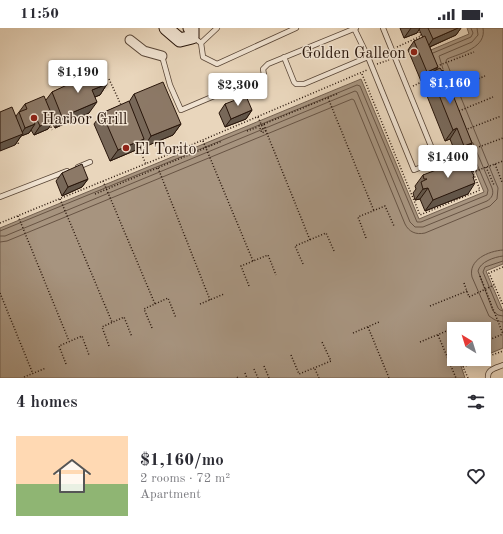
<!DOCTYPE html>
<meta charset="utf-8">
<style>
body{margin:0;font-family:"Old Standard TT",serif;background:#f7f7f7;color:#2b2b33;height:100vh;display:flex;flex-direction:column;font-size:15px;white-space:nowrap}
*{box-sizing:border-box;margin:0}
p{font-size:13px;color:#7c7c81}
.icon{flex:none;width:22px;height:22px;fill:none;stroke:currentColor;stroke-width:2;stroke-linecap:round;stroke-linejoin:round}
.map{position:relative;height:350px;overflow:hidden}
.drawer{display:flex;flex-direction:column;background:#fff;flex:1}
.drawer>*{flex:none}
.needle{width:26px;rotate:322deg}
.buttons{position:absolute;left:447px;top:294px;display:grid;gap:8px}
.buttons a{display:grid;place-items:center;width:44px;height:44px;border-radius:0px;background:#fff;box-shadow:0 2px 10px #0003;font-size:20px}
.price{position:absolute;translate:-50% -34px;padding:0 9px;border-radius:4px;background:#fff;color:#222;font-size:13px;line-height:26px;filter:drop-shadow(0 1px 2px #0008)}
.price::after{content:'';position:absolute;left:50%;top:24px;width:12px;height:9px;margin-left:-6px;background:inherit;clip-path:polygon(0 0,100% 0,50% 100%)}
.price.current{background:#2563eb;color:#fff}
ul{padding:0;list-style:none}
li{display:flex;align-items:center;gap:12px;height:100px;padding:0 16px}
li span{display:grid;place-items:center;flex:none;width:112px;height:80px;border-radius:0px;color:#555}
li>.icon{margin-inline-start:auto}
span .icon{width:48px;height:48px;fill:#fffc;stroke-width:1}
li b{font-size:17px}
h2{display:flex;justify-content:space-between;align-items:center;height:48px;padding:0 16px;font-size:17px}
.status{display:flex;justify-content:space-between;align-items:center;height:28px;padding:0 20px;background:#fff;direction:ltr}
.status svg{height:11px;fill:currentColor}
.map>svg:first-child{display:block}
.water{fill:#a7947f;stroke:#746150}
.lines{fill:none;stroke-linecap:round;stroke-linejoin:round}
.shore{stroke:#685444;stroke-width:1}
.lane-casing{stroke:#584536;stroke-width:6}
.street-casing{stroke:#584536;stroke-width:11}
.secondary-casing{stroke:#28150a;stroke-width:15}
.path{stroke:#28150a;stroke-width:1.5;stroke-dasharray:1 2;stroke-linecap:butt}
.lane{stroke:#f1e4d3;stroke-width:4.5}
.street{stroke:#f1e4d3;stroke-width:9}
.secondary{stroke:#f1e4d3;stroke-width:13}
.wall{fill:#786859;stroke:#28150a}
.shaded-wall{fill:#625548;stroke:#28150a}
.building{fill:#8c7967;stroke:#28150a}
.poi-dot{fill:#8f2418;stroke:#f1e4d3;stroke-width:1.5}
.labels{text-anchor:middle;stroke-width:3;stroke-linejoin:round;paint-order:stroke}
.poi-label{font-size:16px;fill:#28150a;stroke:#f1e4d3;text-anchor:start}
</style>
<div class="status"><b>11:50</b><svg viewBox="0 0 49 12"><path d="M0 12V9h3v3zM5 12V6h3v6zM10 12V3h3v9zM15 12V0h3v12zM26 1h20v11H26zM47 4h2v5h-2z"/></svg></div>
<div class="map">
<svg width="503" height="350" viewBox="0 0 503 350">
<rect width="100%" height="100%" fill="#e9d6bc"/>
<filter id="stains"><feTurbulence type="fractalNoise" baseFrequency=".005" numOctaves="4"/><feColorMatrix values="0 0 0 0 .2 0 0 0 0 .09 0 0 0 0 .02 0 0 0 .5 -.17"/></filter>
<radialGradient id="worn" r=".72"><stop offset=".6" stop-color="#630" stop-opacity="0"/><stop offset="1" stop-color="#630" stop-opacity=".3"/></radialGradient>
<!-- water -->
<path class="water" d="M467,0h36v236l-17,7 17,40v37l-19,8v-27h-30v30h23l-16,7 4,12h-465v-150l361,-149 58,140 65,-27 -58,-140 43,-18z"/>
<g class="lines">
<!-- shore -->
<path class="shore" d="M433,25l38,-16 2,-4 -2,-5
M443,41l-4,-13 33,-14 6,-7 -1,-7
M0,203l357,-146 3,1 57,136h4l66,-27 1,-5 -18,-42
M0,208h5l350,-145 2,1 53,130 5,5h8l64,-26c5,-3 7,-7 5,-13l-19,-45
M0,214l7,-1 345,-142 2,1 51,124c4,8 11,11 20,9l65,-27 7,-7 1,-11 -52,-127 1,-2c14,-6 40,-11 36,-31
M503,222c-15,1 -35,10 -31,27l17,39 6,4 8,2
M503,228c-9,1 -23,6 -25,15l15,40 5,4 5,1
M503,233l-18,6 -2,5 15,36 2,2 3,1"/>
<!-- lane casing -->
<g class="lane-casing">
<path id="lane" d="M354,0l14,29 46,113 23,-9 -54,-133
M193,9l8,6 16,-15
M201,15l2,14 14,7 79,-36
M162,28l8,29 11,25 83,-35 -1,-6 5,-5 88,-36
M284,29l10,25 2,2h8l64,-27
M78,139l12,-5
M0,169l67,-26
M488,350c-1,-9 8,-10 15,-13"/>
</g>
<!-- street casing -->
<g class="street-casing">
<path id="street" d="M130,12l14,11 18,5"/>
</g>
<!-- secondary casing -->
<g class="secondary-casing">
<path id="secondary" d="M166,0l14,12 12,-3v-8l-2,-1"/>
</g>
<!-- path -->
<path class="path" d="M397,19l24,-11 -4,-8
M377,36l12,-4
M437,38l37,-14
M362,46l58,141 60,-25 -15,-38
M109,51l12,26
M413,58l15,-7
M451,62l34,-14
M328,70l46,113
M459,83l34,-14
M258,89l6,14
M50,96l2,6
M264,96l75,-31
M465,102l36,-14
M247,103l11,-4
M266,103l-2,-7 -5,2 3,7 4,-2 44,109
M17,112l2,5
M203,113l50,120
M138,118l8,18
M465,124l38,-14
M495,136l7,18
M486,139l8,18
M158,140l52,132
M473,144l30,-11
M103,153l52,123
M95,166l127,-53
M60,171l52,123
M18,188l51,125
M0,195l177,-72 190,-81
M366,210l-8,-21 27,-11 9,20
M303,236l-8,-18 31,-13 8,18
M503,239l-14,6 14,32
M480,248l23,58
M464,255l5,14 25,-12
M249,258l-8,-20 27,-11 8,20
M0,265l33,81
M200,276l24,-10
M430,278l37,-15
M368,299l21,51
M152,300l-8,-19 24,-11 8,20
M353,305l26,-11
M438,307l18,43
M420,314l29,-12
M484,314l19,-8
M109,318l-7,-19 22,-10 8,20
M291,327l8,19 32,-13 -9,-19
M447,329l7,-3
M484,330l19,-7
M66,336l-7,-18 23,-10 7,19
M264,338l5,12
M254,341l4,9
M315,341l4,9
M245,345l2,5
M24,349l22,-9
M237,349l1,1
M468,350l-5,-11 19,-8"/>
<!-- lane -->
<use href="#lane" class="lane"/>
<!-- street -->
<use href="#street" class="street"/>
<!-- secondary -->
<use href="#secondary" class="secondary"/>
</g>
<!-- wall -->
<path class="wall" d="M400,0h61l-5,7 -26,12 7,23 35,73 -7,11 -8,3 -7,-18 -5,2 -22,-55 2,-2 -1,-1 3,-5 -6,3 -13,-31 6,-9 9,-3 -4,-9 -2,4 -13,5z
M87,50l20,6 -7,11 -5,2 -6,16 -34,15 -3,-5 -4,6 -14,6 -3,-5 -2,3 -8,3 -6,9 1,-29 9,-12 21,-4 6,-8z
M134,66l47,30 -8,11 -29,12 -2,-5 -6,8 -26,11 -16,-37 8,-11 27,-11z
M225,76l27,6 -6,9 -21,8 -6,-14z
M62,145l26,6 -6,8 -20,9 -6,-15z
M423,147l50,2 -5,17 -43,17 -5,-12 -5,1 -2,-7 3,-4 -1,-3z"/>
<!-- shaded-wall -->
<path class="shaded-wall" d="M411,0h9l-3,5 -13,5z
M458,0h3l-5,7 -29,13 6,-9z
M438,39l-6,9 1,-2 -1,-2 -5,6 -6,3 6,-9z
M107,56l-7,11 -16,6 8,-11z
M97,74l-8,11 -34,15 7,-11z
M252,82l-6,9 -21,8 6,-8z
M54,92l-6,9 -14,6 6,-9z
M35,96l-6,9 -8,3 -6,9 -15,6v-8l21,-9 4,-6z
M181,96l-8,11 -29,12 7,-11z
M457,100l-7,11 -5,2 8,-11z
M144,111l-8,11 -26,11 8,-11z
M472,115l-7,11 -8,3 7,-11z
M474,148l-7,10 8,-3 -7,11 -43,17 8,-11z
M88,151l-6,8 -20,9 6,-9z
M428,160l-8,11 -5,1 8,-11z"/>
<!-- building -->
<path class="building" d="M428,0h30l-25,11z
M425,8l13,31 -11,5 -13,-31z
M440,40l2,3 1,-1 29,73 -8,3 -7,-18 -4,2 -22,-55 2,-1 -1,-2z
M102,44l5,12 -15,6 5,12 -35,15 -10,-25 34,-16 1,2z
M163,54l18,42 -30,12 -17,-42z
M44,68l10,24 -14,6 -4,-8 -3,1 2,5 -10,4 -6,-16 8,-3 -2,-5z
M246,68l6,14 -21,9 -6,-15z
M129,73l15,38 -26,11 -16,-37z
M12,79l11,27 -23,9v-31z
M465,131l9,17 -1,1 2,6 -42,17 -5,-12 -5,1 -2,-7 6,-3h-3l-1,-4z
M82,136l6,15 -20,8 -6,-14z"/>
<!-- markers -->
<g class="poi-dot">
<circle cx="414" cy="24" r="4"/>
<circle cx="34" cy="90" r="4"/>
<circle cx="126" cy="120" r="4"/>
</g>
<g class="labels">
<!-- poi labels -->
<g class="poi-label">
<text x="406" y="30" text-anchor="end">Golden Galleon</text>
<text x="42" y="96">Harbor Grill</text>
<text x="134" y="126">El Torito</text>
</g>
</g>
<rect width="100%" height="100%" filter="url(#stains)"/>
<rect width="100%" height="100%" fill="url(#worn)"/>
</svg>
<div class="buttons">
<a><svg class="needle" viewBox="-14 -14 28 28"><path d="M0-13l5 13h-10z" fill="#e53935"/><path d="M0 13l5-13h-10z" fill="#7c7c81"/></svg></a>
</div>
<b class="price" style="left:78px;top:66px">$1,190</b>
<b class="price current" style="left:450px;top:77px">$1,160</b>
<b class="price" style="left:238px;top:79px">$2,300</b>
<b class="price" style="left:448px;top:151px">$1,400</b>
</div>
<section class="drawer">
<h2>4 homes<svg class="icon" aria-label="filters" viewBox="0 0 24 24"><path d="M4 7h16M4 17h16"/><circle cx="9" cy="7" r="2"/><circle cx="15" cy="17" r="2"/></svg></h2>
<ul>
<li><span style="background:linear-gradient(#ffd9b3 60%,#8fb573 0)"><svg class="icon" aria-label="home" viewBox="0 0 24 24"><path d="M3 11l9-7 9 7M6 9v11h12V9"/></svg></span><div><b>$1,160/mo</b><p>2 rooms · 72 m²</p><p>Apartment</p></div><svg class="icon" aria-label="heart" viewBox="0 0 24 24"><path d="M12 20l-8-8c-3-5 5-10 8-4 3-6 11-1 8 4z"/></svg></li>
</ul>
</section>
